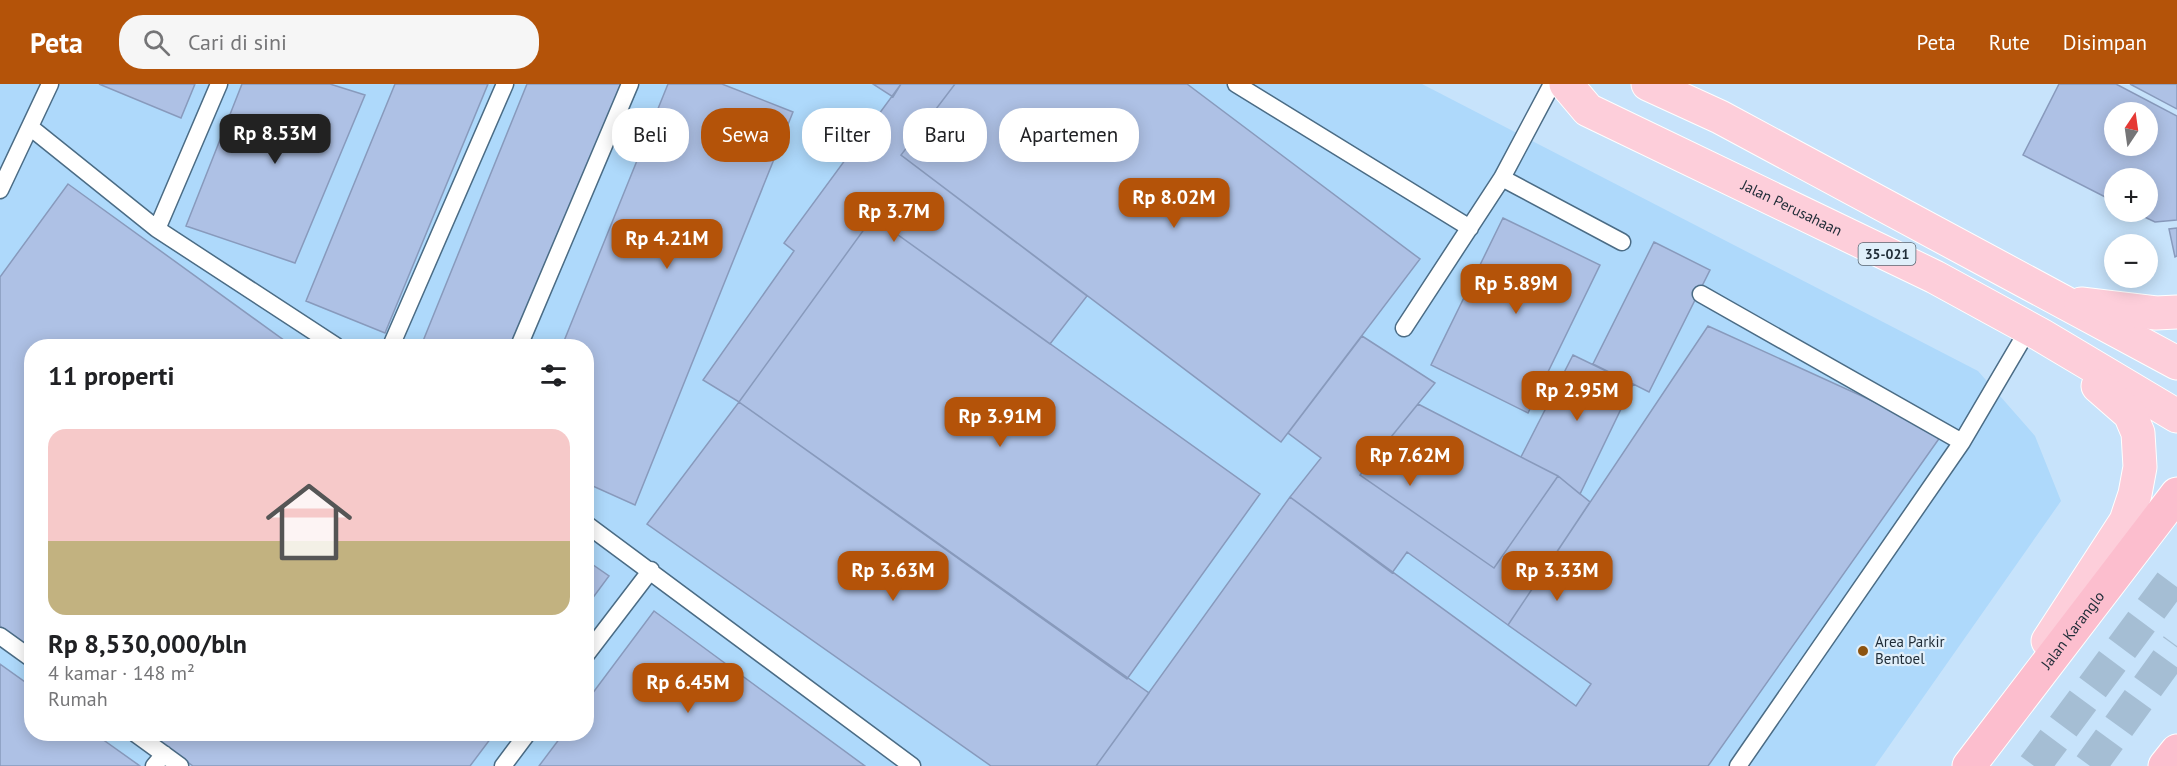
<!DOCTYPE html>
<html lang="id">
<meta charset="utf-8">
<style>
body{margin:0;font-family:"PT Sans",sans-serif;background:#f6f6f6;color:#202124;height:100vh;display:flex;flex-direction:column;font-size:22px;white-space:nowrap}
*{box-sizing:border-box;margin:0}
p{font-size:20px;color:#757577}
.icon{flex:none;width:33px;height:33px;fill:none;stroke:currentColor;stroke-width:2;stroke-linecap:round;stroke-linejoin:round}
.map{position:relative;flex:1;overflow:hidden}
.panel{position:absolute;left:24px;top:255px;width:570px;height:402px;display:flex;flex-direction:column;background:#fff;border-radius:24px;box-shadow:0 3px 15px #0003}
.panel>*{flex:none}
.hud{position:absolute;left:612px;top:24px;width:570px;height:54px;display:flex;gap:12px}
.needle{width:39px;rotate:13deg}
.controls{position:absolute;left:2104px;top:18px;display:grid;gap:12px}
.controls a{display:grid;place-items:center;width:54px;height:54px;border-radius:50%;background:#fff;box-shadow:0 3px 15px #0003;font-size:30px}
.price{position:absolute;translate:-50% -51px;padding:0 14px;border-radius:12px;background:#b45309;color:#fff;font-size:20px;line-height:39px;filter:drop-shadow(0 2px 3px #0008)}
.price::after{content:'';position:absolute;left:50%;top:36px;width:18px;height:14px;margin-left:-9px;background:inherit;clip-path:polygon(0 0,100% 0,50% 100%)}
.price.on{background:#222;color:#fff}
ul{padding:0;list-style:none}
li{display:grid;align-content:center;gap:12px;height:318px;padding:0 24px}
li+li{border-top:2px solid #e0e0e0}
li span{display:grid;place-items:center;height:186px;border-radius:18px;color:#555}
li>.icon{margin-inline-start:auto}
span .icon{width:108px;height:108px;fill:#fffc;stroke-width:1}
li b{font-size:26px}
h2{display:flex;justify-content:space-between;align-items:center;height:72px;padding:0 24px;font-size:26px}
.tag{padding:0 21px;border-radius:24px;background:#fff;box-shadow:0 3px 15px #0003;font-size:21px;line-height:54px}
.tag.on{background:#b45309;color:#fff}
header{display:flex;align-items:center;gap:36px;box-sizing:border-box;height:84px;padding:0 30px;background:#b45309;color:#fff}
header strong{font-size:28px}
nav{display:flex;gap:33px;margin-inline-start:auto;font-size:21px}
.search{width:420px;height:54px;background:#f6f6f6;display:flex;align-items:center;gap:15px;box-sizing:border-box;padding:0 21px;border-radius:24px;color:#757577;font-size:22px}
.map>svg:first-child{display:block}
.built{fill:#aed9fb;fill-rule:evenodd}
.building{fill:#aec1e5;stroke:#889abc;stroke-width:1.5;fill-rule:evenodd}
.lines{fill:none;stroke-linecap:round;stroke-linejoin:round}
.trunk-tunnel{stroke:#a5bed4;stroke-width:33;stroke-dasharray:33 16;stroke-linecap:butt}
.service-casing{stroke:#4b6c85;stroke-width:19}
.primary-casing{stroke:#fff;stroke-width:35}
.trunk-casing{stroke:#fff;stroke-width:35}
.service{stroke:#fff;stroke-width:16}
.primary{stroke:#fdceda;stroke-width:33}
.trunk{stroke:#fcbece;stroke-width:33}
.poi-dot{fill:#8d530e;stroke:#e0effa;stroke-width:2}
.labels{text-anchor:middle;stroke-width:4.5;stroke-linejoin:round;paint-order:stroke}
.shield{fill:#e0effa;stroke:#596672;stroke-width:1.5}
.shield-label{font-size:14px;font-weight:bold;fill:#1f2c37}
.street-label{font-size:15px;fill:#1f2c37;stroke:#e0effa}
.poi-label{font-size:15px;fill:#1f2c37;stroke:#e0effa;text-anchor:start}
</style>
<header>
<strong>Peta</strong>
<div class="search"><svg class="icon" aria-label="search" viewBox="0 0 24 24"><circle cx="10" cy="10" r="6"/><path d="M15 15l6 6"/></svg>Cari di sini</div>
<nav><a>Peta</a><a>Rute</a><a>Disimpan</a></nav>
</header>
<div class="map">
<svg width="2177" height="682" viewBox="0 0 2177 682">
<rect width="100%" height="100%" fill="#c7e3fb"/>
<!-- built -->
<path class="built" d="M0,0h1422l556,287 57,65 26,65 -186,265h-1875zM32,262h554v388h-554z"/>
<!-- building -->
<path class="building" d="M99,0h96l-14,34z
M242,0h88l35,11 -70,168 -109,-37z
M395,0h93l-103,249 -79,-32z
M527,0h94l-105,262h-95z
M668,0h54l71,28 -158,393 -49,-22v-137h-24z
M873,0h28l-8,13z
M901,0h54l-54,71 186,141 -37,48 -177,-127 -134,185 -36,-22 91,-129 -10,-8z
M955,0h232l233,175 -139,183 -380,-287z
M2059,0h57l61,32v104l-22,2 -21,-10h14v-34h-33v24l-92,-47zM2115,28h33v34h-33z
M2130,0h47v25z
M68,100l224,162h-260v303l-32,-23v-349z
M873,133l387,277 -133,185 -388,-277z
M1503,134l97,47 -72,148 -97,-48z
M2177,144v28l-2,1 -6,-28z
M1654,158l56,28 -61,122 -56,-28z
M1708,242l235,107 -235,333h-612l194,-269 286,209 15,-22 -83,-59z
M1362,252l73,47 -75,92 134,93 64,-92 32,26 -82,123 -101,-73 -15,21 -102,-76 31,-39 -33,-25z
M1573,271l60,29 -53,110 -22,-18 -37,-19z
M739,318l410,291 -53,73h-105l-344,-242z
M1418,320l140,72 -64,92 -134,-93z
M586,476l23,16 -23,31z
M654,527l211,155h-326l24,-32h23v-32z
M0,580l32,23v47h63l45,32h-140z
M148,650h346l-24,32h-277z"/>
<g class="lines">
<!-- trunk-tunnel -->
<path class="trunk-tunnel" d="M2034,682l143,-192
M2090,682l87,-120"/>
<!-- service casing -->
<g class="service-casing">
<path id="service" d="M1236,0l234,144
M30,43l127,102 62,-145
M1502,94l120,64
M0,106l50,-106
M157,145l179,117
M1701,210l261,148
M1404,244l98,-150 50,-94
M391,262l114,-262
M519,262l111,-262
M586,440l326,242
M0,552l32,23
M586,571l65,-85
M136,650l44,32
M154,682l10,-12
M503,682l24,-32
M1738,682l224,-324 67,-114"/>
</g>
<!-- primary casing -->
<g class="primary-casing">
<g id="primary">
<path id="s1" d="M1566,0l22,26 347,167 106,58 136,81"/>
<path d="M1648,0l72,33 457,246"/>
<path d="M2081,220l75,9 21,-1"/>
<path d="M2048,557l78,-120 9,-27 5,-27 -2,-34 -8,-19 -32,-28"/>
</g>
</g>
<!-- trunk casing -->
<g class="trunk-casing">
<g id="trunk">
<path id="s2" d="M1969,682l208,-272"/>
<path d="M2165,682l12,-15"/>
</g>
</g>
<!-- service -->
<use href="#service" class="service"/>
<!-- primary -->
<use href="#primary" class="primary"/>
<!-- trunk -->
<use href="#trunk" class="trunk"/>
</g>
<!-- markers -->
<circle class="poi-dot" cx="1863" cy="567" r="6"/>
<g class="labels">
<!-- shield labels -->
<rect class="shield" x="1858.5" y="159" width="57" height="22" rx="4.5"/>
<g class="shield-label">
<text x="1887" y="175">35-021</text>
</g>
<!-- street labels -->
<g class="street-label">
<text dy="5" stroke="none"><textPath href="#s1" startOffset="260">Jalan Perusahaan</textPath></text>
<text dy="5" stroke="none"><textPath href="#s2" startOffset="171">Jalan Karanglo</textPath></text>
</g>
<!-- poi labels -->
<g class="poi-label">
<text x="1875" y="563">Area Parkir<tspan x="1875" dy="17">Bentoel</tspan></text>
</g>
</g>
</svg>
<div class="controls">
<a><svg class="needle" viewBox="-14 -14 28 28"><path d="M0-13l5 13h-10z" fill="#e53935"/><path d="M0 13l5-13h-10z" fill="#757577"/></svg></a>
<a>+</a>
<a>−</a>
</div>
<b class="price on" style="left:275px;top:81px">Rp 8.53M</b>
<b class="price" style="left:1174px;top:145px">Rp 8.02M</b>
<b class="price" style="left:894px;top:159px">Rp 3.7M</b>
<b class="price" style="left:667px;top:186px">Rp 4.21M</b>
<b class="price" style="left:1516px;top:231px">Rp 5.89M</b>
<b class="price" style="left:1577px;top:338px">Rp 2.95M</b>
<b class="price" style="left:1000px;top:364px">Rp 3.91M</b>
<b class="price" style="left:1410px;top:403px">Rp 7.62M</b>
<b class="price" style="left:893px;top:518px">Rp 3.63M</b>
<b class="price" style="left:1557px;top:518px">Rp 3.33M</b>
<b class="price" style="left:688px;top:630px">Rp 6.45M</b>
<div class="hud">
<a class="tag">Beli</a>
<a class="tag on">Sewa</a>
<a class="tag">Filter</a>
<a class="tag">Baru</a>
<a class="tag">Apartemen</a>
</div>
<section class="panel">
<h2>11 properti<svg class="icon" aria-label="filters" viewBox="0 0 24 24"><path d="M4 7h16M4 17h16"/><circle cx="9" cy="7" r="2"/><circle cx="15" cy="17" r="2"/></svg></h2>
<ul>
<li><span style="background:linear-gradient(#f6c9c9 60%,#c2b280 0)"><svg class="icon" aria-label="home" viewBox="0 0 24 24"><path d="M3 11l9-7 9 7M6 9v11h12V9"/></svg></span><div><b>Rp 8,530,000/bln</b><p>4 kamar · 148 m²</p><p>Rumah</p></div></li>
</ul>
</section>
</div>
